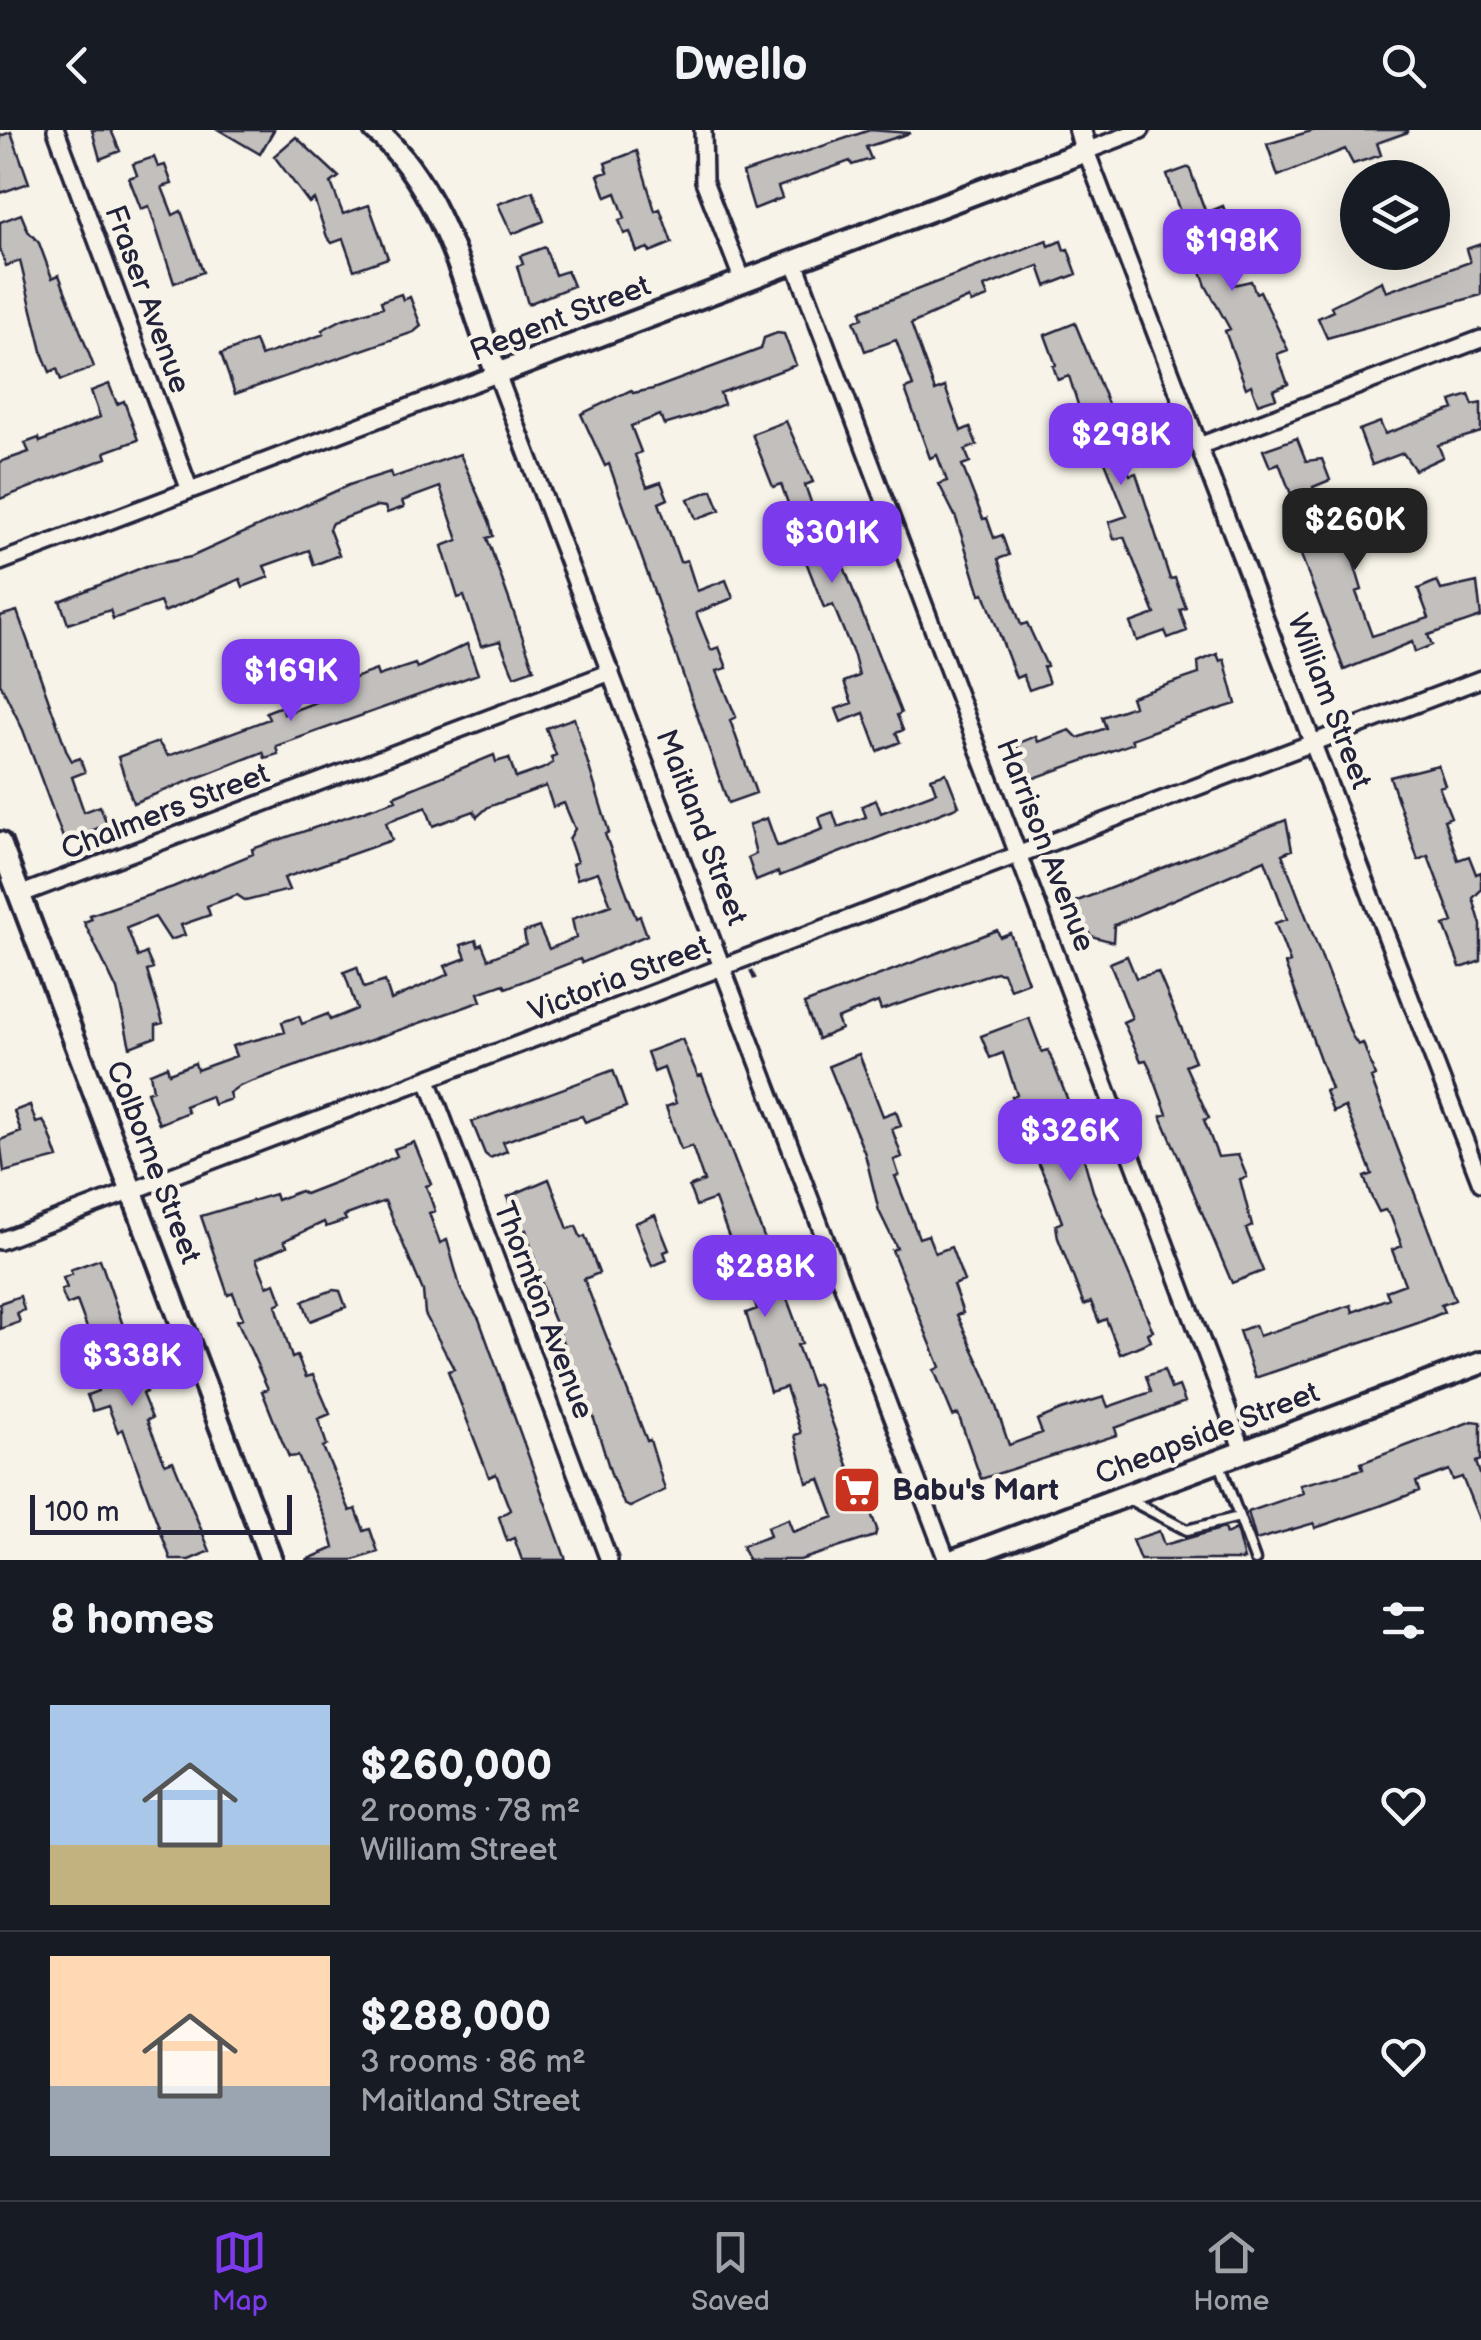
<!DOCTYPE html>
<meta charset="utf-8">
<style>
body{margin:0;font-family:"Balsamiq Sans",sans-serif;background:#242831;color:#f1f3f6;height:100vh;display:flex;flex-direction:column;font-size:38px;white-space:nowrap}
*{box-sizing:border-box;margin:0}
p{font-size:32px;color:#9ea1a6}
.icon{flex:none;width:55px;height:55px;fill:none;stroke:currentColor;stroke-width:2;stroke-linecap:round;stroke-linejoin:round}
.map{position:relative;height:1430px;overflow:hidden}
.side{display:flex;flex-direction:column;background:#171b24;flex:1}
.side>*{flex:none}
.tools{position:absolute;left:1340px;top:30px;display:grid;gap:20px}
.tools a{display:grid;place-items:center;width:110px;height:110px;border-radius:50%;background:#171b24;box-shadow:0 10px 40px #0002;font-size:50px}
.scale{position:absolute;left:30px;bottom:25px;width:262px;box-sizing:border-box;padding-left:10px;border:5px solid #22223b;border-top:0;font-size:28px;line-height:35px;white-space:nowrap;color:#22223b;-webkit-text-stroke:8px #f7f3e8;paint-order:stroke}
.price{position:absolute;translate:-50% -85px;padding:0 22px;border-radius:20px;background:#7c3aed;color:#fff;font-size:32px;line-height:65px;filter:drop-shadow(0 2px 5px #0008)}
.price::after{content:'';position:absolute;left:50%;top:60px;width:30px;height:22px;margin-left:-15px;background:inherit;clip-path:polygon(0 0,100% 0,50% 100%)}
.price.on{background:#222;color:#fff}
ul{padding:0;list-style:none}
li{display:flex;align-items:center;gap:30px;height:250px;padding:0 50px}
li+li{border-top:2px solid #363941}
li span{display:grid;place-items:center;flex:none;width:280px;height:200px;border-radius:0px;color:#555}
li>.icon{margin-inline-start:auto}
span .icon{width:120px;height:120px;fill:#fffc;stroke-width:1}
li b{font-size:42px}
h2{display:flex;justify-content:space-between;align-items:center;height:120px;padding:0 50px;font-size:42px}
header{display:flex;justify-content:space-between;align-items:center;height:130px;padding:0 50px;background:#171b24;font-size:45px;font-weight:700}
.tabs{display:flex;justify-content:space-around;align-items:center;height:140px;border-top:2px solid #363941;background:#171b24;font-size:28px;color:#9ea1a6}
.tabs a{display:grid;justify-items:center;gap:5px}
.tabs .on{color:#7c3aed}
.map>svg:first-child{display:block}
.building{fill:#c2bfbd;stroke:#22223b;stroke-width:2.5}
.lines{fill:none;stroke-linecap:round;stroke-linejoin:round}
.service-casing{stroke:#22223b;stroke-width:15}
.minor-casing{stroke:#22223b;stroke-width:22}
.tertiary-casing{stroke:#22223b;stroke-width:28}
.path{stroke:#22223b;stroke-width:4;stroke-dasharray:10 8;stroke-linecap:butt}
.service{stroke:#f7f3e8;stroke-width:8}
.minor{stroke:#f7f3e8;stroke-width:15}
.tertiary{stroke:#f7f3e8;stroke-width:20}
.labels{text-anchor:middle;stroke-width:9;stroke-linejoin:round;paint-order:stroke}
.street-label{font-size:30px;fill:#22223b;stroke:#f7f3e8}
.poi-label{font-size:30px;font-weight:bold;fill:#22223b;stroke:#f7f3e8;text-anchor:start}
</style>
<header><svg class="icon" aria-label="back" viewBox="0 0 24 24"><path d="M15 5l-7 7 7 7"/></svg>Dwello<svg class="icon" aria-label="search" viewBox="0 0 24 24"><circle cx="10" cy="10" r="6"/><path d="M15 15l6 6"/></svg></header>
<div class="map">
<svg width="1481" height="1430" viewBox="0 0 1481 1430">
<rect width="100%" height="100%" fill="#f7f3e8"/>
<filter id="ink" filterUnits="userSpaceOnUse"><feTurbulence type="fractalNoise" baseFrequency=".01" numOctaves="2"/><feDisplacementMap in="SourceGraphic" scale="20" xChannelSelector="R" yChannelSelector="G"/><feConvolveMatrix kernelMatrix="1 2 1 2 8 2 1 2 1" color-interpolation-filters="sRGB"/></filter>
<g filter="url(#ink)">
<!-- building -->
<path class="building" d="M92,0h19l9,21 -20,8z
M219,0h55l-14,24z
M870,0l40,3 -44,14 5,12 -19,6 -2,-4 -72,26 4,11 -28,11 -11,-36z
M1315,0h93v2l-31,11 4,12 -28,9 -8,-15 -67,27 -11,-32z
M11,2l18,51 -29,10v-57z
M296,7l43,40 -8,6 12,31 26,-9 19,53 -34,12 -11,-31 -11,4 -5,-6 -13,-38 -5,4 -35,-47z
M637,21l18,60 5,-2 12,34 -22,9 -2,-4 -11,4 -7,-20 -6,2 -5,-14 6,-2 -9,-25 -10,4 -8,-22 10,-3 -3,-9z
M154,27l4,10 7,-2 7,19 -10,3 11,28 8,-4 22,61 -29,11 -25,-77 -8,3 -12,-31 8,-3 -4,-11z
M1189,37l17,46 17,-7 8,21 -16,9 18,49 18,-4 5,12 4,-2 28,59 -11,4 11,30 -15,6 3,8 -18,6 -7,-19 -5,3 -21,-57 5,-2 -24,-43 -39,-111z
M533,61l11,30 -32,13 -14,-30z
M21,84l7,17 11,12 13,35 7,-3 35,92 -33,13 -4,-11 -7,3 -7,-17 -23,-94 -14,5 -6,-17v-27z
M1047,110l2,6 12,-5 3,9 4,-1 9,25 -31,12 -7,-20 -55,21 4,10 -17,6 -2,-5 -58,26 24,67 10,-4 16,44 9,-4 7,18 -12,5 5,12 -8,3 21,54 4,-1 7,20 8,-3 7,20 -11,4 10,30 13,36 6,-2 20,43 -4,1 6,16 -20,7 -6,-15 -7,3 -32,-85 -4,1 -24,-76 -17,-34 8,-3 -10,-26 -7,3 -25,-69 8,-3 -17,-46 -31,11 -11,-30 9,-3 -2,-7z
M1481,114v51l-154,43 -9,-20 15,-7 -2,-5 51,-25 4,11 84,-30 -4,-13z
M545,117l10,28 12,-4 6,15 -45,18 -11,-38 6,-2 -3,-8z
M401,164l2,6 7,-3 11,29 -7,6 -179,62 -14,-40 34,-13 6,15 63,-22 -2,-4 21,-11 40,-12 -2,-6z
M1075,193l42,103 -5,2 18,47 6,-2 34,106 5,-1 11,30 -6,2 7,21 -19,7 -3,-7 -28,10 -7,-18 25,-9 -31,-77 -10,2 -5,-17 18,-6 -38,-94 -5,2 -15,-48 -11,4 -5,-14 3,-1 -11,-30z
M777,203l7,1 12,31 -76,28 4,11 -30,12 -30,9 -4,-10 -29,11 10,26 -6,3 12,32 14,-5 7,17 -9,4 21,59 7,-2 10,31 29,-11 7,18 -37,15 15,37 8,-3 8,21 -10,3 19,46 -6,3 26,73 -28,10 -119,-339 -4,2 -24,-52 50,-24 2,3 20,-4 108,-40 3,-11z
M109,254l8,20 7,-3 14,39 -33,12 2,6 -107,41v-37l29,-10 -4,-9 14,-5 1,4 60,-25 -9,-26z
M1469,265l4,10 8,-2v29l-43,13 5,12 -28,13 -12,-17 -31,12 -13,-35 21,-8 5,12 69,-25 -3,-8z
M786,291l27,61 -8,3 9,26 7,-3 80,205 -4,2 6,15 -7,3 4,9 -22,9 -14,-38 -23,9 -5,-13 16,-6 -8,-21 15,-6 -5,-20 -21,-51 -9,3 -24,-62 -6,2 -6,-17 9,-3 -16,-44 -8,3 -21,-53z
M1297,308l9,23 16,-2 8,21 -17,7 24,64 13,-1 12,40 -6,2 16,44 57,-18 -11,-29 19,-8 4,9 36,-8 4,35 -53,18 4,10 -17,7 -3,-10 -68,28 -61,-163 11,-5 -15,-39 -9,4 -7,-17z
M460,324l30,69 3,13 -6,2 47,131 -20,7 -14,-35 -19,5 -17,-50 -6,2 -16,-52 16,-6 -18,-53 -38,14 2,6 -17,6 -2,-6 -8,-1 -45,17 -3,6 10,26 -25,10 -5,-15 -45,16 5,11 -26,10 -3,-8 -76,33 -4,-10 -47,17 -3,-9 -42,14 -8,-23 86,-35 45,-9 158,-72 41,-13 2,6z
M712,360l8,20 -24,9 -8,-20z
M17,481l50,141 5,9 8,-3 5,14 -13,5 12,35 16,-6 7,18 -42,19 -42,-113 -23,-47v-67z
M467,514l11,30 -202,72 2,8 -13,4 -2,-6 -130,51 -15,-46 40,-15 10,14 101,-37 -3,-7 16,-6 2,8 35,-13 -5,-13 14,-5 2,4 46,-17 2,6 37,-12 2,4z
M1217,524l3,7 4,-2 12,45 -56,17 -49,18 2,4 -104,37 -13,-36 20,-8 2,6 32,-12 8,8 28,-10 -4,-11 32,-11 -3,-9 68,-23 -1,-12z
M574,588l35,114 -4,2 31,84 4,-2 7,19 -65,28 -2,-4 -74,29 -2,-4 -26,9 3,8 -13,5 -229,80 -10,7 2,6 -17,6 -3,-9 -26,10 3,6 -29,12 -12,-32 6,-2 -3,-17 17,-7 2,7 26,-10 2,7 39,-14 -4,-10 53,-14 -3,-10 17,-6 3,8 26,-10 2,6 27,-11 -13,-37 13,-5 7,21 21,-7 6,19 58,-26 -4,-8 21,-8 -5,-13 15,-5 2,6 4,-2 6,15 38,-15 -2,-12 15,-5 10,22 27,-11 -4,-19 39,-14 -13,-33 -21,7 -5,-15 5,-2 -8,-23 6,-10 -11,-26 -11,4 -7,-21 -58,21 -11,10 -3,-6 -41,15 -7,-19 -40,15 6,18 -108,38 5,12 -43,11 -9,-6 -30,11 3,9 -29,10 4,10 -15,5 -15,-23 -28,11 11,29 8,-4 7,16 -6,2 16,52 -7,2v12l-26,10 -13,-57 -33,-68 8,-3 -2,-4 83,-28 80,-33 -1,-5 144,-49 -2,-4 100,-41 2,7 13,-4 7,20 26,-9 11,-6 -2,-6 5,-2 -10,-27z
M1438,635l7,20 -6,2 12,30 -7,3 14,40 11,-4 7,18 5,-2v18l-8,8 8,27v36l-17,6h-4l-16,-42 9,-3 -25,-66 -10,4 -28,-83z
M946,643l13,33 -179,70 -2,-4 -22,9 -8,-23 8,-4 -7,-29 18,-7 10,28 5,-1 41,-16 -4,-12 14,-5 5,15 28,-10 -4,-11 14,-6 5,13 55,-21 -5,-14z
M1286,690l6,30 -10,4 70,182 6,9 5,-2 12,33 -4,2 84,222 -14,5 3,7 -26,11 -163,55 -16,-47 16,-6 4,11 92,-31 2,7 36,-14 -3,-7 19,-7 -13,-34 10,-4 -11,-29 -6,-7 -6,2 -8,-16 -7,-19 8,-3 -18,-46 -9,-21 -12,5 -8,-21 6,-2 -46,-125 5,-2 -15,-39 12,-4 -22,-59 -151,65 -1,17 -22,-6 -2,-5 -5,2 -12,-30z
M997,800l3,7 10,-4 18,49 -18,7 -7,-16 -7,-1 -115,38 -3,-8 -41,17 4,10 -23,10 -14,-35z
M1127,826l9,22 22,-6 37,89 -10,4 24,53 -5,2 14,37 20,-2 9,22 -7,2 12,47 -6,3 17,42 -31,12 -71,-167 6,-2 -17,-46 -4,-8 -5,1 -18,-39 9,-4 -22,-55z
M1029,888l13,34 6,-2 12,30 27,70 -5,2 11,39 60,140 -5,2 3,8 -31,13 -14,-35 -7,3 -8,-20 -7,3 -26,-67 -2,-13 6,-3 -14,-38 -13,-28 -5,2 -15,-41 4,-1 -7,-19 5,-2 -14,-42 -13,5 -9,-22z
M682,909l16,37 4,-1 65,170 29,78 6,21 -5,1 15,41 6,-2 37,100 4,-2 18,47 -2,7 -75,24h-52l-6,-14 28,-10 -3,-9 21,-8 5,13 41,-15 -14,-38 -13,4 -12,-48 6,-2 -15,-46 -16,5 -24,-79 11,-4 -11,-32 -29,10 -5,-15 6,-2 -4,-12 20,-7 -19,-52 -19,7 -7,-19 15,-6 -12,-35 -11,4 -15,-43 10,-4 -12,-35 -10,4 -7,-20z
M859,924l24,62 13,-5 5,15 -9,3 10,28 -8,3 5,15 -4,1 24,62 9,-3 7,18 16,-6 13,34 -11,4 10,28 -6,2 30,65 22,65 33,-12 -5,-13 24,-10 43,-13 4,10 43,-15 -5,-16 18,-6 7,19 8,-3 6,16 -70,26 2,7 -136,44 -23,-65 -5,2 -19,-46 6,-3 -48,-117 5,-2 -18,-37 -14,-57 -36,-88z
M613,940l13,37 -41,15 -3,-6 -27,7 -52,19 4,9 -17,7 -5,-4 -13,-32z
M30,975l6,18 7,-2 5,8 10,29 -54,14 -4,-32 21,-8 -7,-21z
M414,1012l17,42 -5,2 9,25 -6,2 11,30 7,-3 14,50 18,29 87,241h-44l-8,-22 -7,3 -8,-24 11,-7 -14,-36 -7,3 -41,-106 6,-2 -29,-55 -2,-23 -38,-90 -41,15 2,4 -20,7 -2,-5 -32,15 -8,4 3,5 -31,13 11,27 8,-3 7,19 -6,3 16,53 5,-2 9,21 7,-2 17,39 -12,5 9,26 -4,2 27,64 6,-2 8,22 6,-2 8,23 -24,8h-48l28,-12 -7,-25 -29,-67 -9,1 -9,-21 -18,-45 6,-2 -31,-69 6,-2 -10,-25 -5,2 -27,-79 74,-22 2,6 23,-9 5,3 67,-26 25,-12 -3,-7z
M549,1049l19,50 8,-3 5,12 4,-2 14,37 -15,6 63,162 3,-1 15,50 -35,17 -6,-3 -12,-27 -18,-58 -44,-108 -24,-81 -5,2 -14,-35z
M655,1085l14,35 -5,2 3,8 -15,6 -17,-43z
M100,1129l46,133 -4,2 10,24 -5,2 18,44 8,-3 37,90 -21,9h-18l-48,-131 -5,3 -10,-26 -15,5 -6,-16 11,-4 -14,-53 6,-2 -13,-35 -10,4 -6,-15 6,-2 -4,-10 9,-4 -2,-4z
M333,1160l7,1 6,16 -36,14 -7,-20z
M20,1166l4,14 -7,3 3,9 -20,7v-26z
M1472,1291l9,1v38l-5,2 5,15v47l-19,-47 -9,3 -4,-10 -33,12 3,9 -39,15 -65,22 -1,-5 -58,17 -8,-28 55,-19 -3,-8 63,-16 -2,-6z
M1224,1398l2,6 10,-5 8,31h-104l-8,-20 27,-9 5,14z"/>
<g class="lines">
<!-- service casing -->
<g class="service-casing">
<path id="service" d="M1220,1334l35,96
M1128,1369l59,31 52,-13"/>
</g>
<!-- minor casing -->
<g class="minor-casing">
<path id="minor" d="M56,0l133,358
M703,0l1,51 39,100
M1141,0l-55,21 395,1032
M794,130l449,1191
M1199,316l282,-107
M0,432l497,-188 450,1186
M19,765l592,-223
M428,950l181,480
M0,1111l1481,-562"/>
</g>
<!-- tertiary casing -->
<g class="tertiary-casing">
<path id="tertiary" d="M375,0c69,58 91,163 122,244l589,-223 -6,-21
M0,713l271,717
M954,1430l527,-197"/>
</g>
<!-- path -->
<path class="path" d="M751,840l5,12"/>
<!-- service -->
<use href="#service" class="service"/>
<!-- minor -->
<use href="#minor" class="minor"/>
<!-- tertiary -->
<use href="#tertiary" class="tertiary"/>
</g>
</g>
<!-- icons -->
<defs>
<g id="supermarket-square" transform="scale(2.5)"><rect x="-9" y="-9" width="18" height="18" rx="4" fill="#c8321e" stroke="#f7f3e8"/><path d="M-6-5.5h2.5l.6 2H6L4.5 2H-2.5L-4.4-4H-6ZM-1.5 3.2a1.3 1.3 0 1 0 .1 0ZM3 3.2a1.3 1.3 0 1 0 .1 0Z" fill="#fff"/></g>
</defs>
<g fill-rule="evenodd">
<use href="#supermarket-square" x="857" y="1360"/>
</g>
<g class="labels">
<!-- street labels -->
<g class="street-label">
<text transform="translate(148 169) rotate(70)" y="10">Fraser Avenue</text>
<text transform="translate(560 188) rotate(-21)" y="10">Regent Street</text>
<text transform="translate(1330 571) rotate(69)" y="10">William Street</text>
<text transform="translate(165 681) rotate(-21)" y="10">Chalmers Street</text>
<text transform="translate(702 697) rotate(69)" y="10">Maitland Street</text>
<text transform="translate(1046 715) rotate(69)" y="10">Harrison Avenue</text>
<text transform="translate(619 848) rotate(-21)" y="10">Victoria Street</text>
<text transform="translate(154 1032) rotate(69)" y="10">Colborne Street</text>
<text transform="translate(544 1180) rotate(69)" y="10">Thornton Avenue</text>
<text transform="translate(1207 1303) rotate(-21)" y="10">Cheapside Street</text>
</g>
<!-- poi labels -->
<g class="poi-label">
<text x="892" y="1370">Babu's Mart</text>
</g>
</g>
</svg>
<div class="tools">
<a><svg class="icon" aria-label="layers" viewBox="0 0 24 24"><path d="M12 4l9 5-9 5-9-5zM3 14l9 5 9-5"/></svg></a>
</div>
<div class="scale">100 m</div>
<b class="price" style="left:1232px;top:164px">$198K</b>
<b class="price" style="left:1121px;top:358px">$298K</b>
<b class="price on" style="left:1355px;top:443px">$260K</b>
<b class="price" style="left:832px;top:456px">$301K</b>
<b class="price" style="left:291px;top:594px">$169K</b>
<b class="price" style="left:1070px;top:1054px">$326K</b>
<b class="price" style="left:765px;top:1190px">$288K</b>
<b class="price" style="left:132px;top:1279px">$338K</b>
</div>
<section class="side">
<h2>8 homes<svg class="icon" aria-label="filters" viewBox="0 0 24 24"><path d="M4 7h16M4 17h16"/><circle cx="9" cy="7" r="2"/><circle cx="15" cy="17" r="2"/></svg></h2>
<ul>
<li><span style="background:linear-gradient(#a9c7e8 70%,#c2b280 0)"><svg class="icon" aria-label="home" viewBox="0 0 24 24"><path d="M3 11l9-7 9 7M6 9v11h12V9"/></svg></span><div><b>$260,000</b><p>2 rooms · 78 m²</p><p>William Street</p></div><svg class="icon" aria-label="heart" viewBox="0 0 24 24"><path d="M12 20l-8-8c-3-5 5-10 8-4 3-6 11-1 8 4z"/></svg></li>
<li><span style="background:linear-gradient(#ffd9b3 65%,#9aa5b1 0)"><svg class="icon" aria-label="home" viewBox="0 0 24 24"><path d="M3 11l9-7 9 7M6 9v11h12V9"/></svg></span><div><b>$288,000</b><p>3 rooms · 86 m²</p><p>Maitland Street</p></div><svg class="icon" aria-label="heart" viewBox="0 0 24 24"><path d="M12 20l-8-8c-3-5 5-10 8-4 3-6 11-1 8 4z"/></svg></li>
</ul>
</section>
<nav class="tabs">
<a class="on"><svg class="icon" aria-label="map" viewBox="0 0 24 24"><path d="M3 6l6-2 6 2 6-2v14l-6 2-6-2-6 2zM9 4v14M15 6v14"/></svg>Map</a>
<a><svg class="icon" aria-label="saved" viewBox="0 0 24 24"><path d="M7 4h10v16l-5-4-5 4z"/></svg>Saved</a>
<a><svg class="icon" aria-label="home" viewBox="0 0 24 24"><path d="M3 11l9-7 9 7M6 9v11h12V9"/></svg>Home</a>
</nav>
